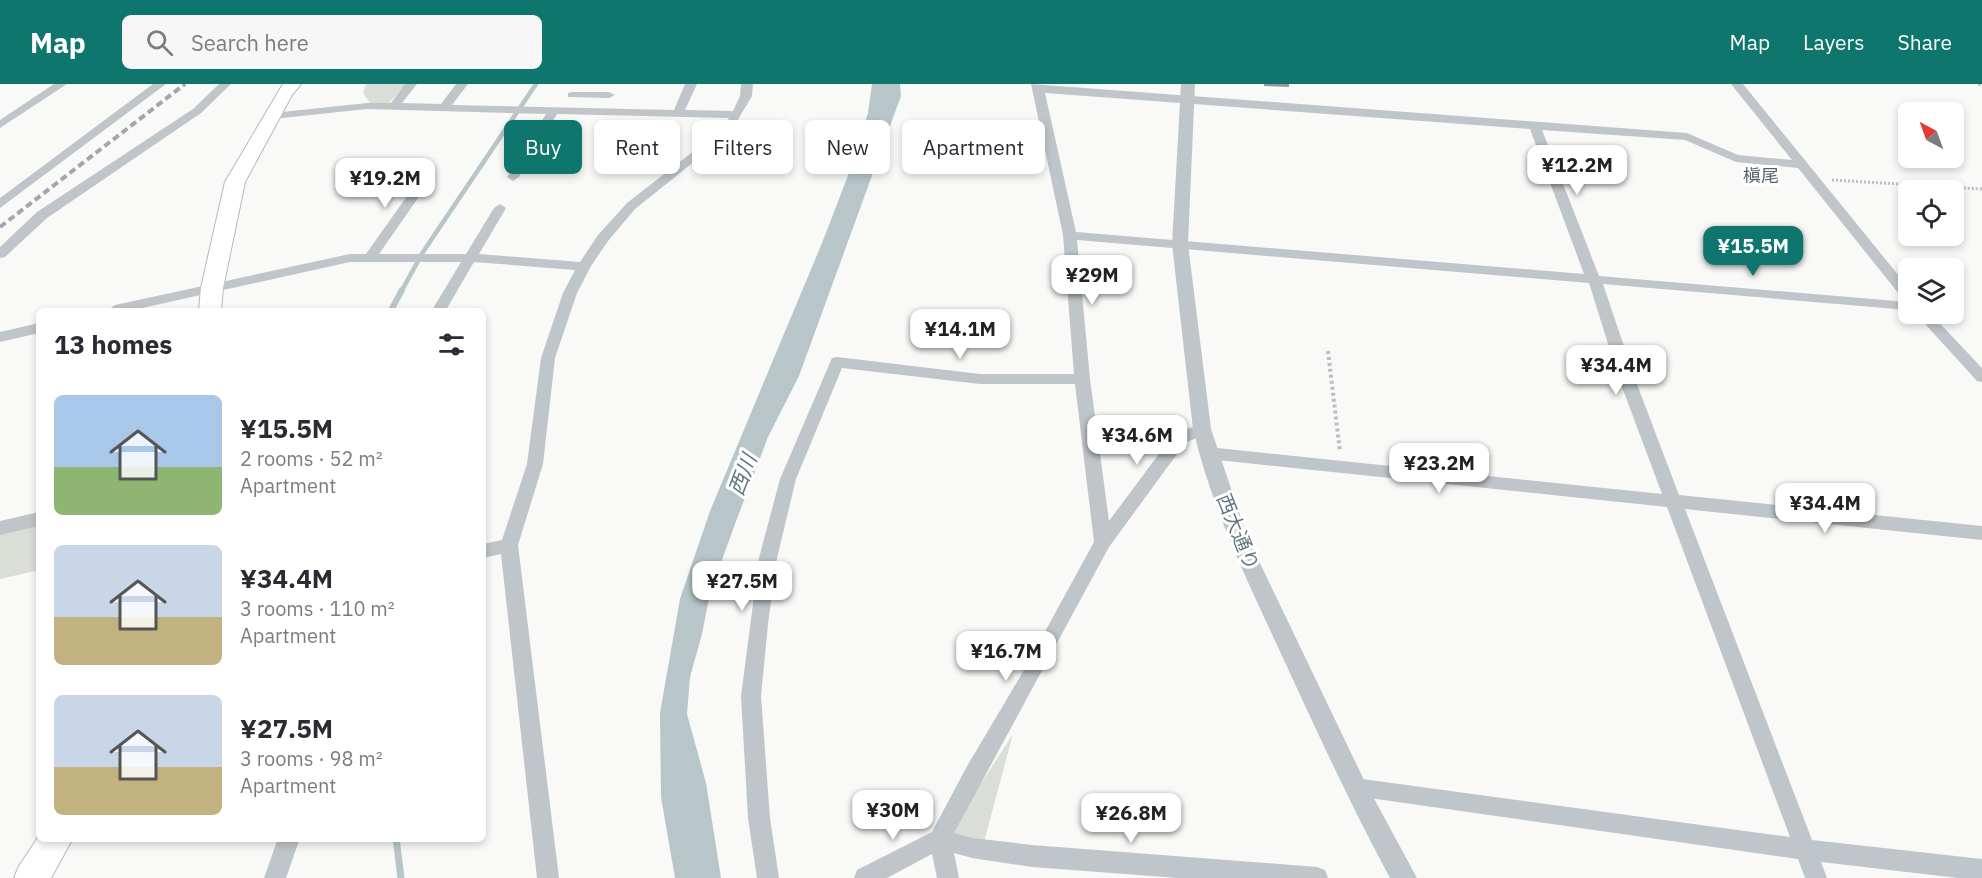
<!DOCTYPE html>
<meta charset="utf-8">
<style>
body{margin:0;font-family:"IBM Plex Sans","Noto Sans JP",sans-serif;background:#f7f7f7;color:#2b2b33;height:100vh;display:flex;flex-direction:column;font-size:22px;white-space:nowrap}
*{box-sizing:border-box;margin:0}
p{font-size:20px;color:#7c7c81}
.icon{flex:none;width:33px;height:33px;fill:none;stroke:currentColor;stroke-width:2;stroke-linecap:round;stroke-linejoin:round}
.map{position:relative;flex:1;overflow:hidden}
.details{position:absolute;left:36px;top:224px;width:450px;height:534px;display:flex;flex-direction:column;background:#fff;border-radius:9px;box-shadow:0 3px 9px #0003}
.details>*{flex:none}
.top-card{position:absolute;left:504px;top:36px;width:570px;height:54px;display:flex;gap:12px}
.needle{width:39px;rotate:319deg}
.controls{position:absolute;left:1898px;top:18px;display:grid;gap:12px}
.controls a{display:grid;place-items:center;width:66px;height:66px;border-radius:9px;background:#fff;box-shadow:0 3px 9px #0003;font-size:30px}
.price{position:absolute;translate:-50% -51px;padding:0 14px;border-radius:12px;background:#fff;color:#222;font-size:20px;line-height:39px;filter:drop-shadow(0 2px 3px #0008)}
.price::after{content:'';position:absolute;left:50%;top:36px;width:18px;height:14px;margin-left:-9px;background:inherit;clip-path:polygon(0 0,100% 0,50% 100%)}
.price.current{background:#0f766e;color:#fff}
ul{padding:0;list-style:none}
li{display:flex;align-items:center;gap:18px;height:150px;padding:0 18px}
li span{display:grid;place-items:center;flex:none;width:168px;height:120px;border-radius:9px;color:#555}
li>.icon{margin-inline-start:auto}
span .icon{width:72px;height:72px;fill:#fffc;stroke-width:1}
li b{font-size:26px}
h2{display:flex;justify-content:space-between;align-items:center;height:72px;padding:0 18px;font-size:26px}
.chip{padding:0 21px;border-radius:9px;background:#fff;box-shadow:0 3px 9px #0003;font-size:21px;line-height:54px}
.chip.current{background:#0f766e;color:#fff}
header{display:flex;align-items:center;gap:36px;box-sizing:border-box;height:84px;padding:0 30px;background:#0f766e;color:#fff}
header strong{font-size:28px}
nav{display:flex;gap:33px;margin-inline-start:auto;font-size:21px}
.search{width:420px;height:54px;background:#f7f7f7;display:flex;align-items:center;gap:15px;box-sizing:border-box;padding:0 21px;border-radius:9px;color:#7c7c81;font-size:22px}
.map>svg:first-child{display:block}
.green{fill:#daded6}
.water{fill:#b8c6c9}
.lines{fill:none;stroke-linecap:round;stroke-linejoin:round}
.stream-far2{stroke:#b8c6c9;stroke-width:4.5}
.stream-far1{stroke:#b8c6c9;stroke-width:6}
.stream{stroke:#b8c6c9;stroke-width:7}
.primary-casing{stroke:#b4babd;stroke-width:2}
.path-far1{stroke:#bbbec1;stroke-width:3;stroke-dasharray:2 2;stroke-linecap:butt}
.path{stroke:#bbbec1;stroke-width:4;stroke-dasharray:3 3;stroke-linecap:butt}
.minor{fill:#c0c5c9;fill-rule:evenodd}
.tertiary{fill:#c0c5c9;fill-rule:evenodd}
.primary{fill:#fff;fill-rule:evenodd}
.rail{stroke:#a0a8ad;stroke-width:4;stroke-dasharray:7 4;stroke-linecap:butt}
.wall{fill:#90989d}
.labels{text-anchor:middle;stroke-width:6;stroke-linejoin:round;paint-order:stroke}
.far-neighbourhood-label{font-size:18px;fill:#57646d;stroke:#fff}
.street-label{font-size:20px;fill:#657781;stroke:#fff}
.water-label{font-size:21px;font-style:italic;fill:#60767b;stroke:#fff}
</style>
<header>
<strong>Map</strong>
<div class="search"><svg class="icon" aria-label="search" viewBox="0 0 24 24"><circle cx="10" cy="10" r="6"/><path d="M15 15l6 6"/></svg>Search here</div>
<nav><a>Map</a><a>Layers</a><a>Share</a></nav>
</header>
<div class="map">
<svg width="1982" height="794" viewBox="0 0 1982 794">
<rect width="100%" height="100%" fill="#f9f9f7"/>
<!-- green -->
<path class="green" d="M366,0h40l-17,19h-19l-7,-10z
M39,436v50l-39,9v-50z
M1013,650l-29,108 -37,-6z"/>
<!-- water -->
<path class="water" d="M872,0h28l1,12 -102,280 -31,61 -33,87 -25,69 -8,41 -12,43 -3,37 19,69 15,95h-46l-14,-81 -1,-84 20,-114 30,-88 112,-268 27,-70 19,-60z"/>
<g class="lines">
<!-- stream-far2 -->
<path class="stream-far2" d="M401,208l22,-40 113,-168"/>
<!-- stream-far1 -->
<path class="stream-far1" d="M391,226l11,-20"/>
<!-- stream -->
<path class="stream" d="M396,754l5,40"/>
<!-- primary casing -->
<g class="primary-casing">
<path id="primary" d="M283,0h18l-9,11 -47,87 -22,106 -2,22h-22l2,-22 24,-106z
M39,752v2h34l-22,40h-37l5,-12z"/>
</g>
<!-- path-far1 -->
<path class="path-far1" d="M1979,0l3,3
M1832,96l150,9"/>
<!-- path -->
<path class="path" d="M1328,267l12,101"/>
<!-- minor -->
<path class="minor" d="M54,0h13l-67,44v-8z
M153,0h13l-166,124v-10z
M219,0h12l-30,29 -154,105 -42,39 -5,1v-11l37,-35 156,-103z
M405,0h12l-15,19 39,1 15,-20h12l-16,21 222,5 11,-26h12l-12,26 48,1 7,-15 1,-12h12l-1,12 -22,37 -95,76 -27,32 -17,25 -14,27 -22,65 -12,106 -25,81 41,333h-22l-36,-324 -18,4v-14l19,-4 25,-76 14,-106 22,-65 12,-23 -101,-8 -28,48h-14l29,-48h-111l-217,48h-25l7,-5 235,-51h16l56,-79 4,-1 6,4 -53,76h87l28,-46 6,-4 6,4 -27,46 101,8 18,-27 29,-32 95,-74 7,-11 -172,-4 -38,63 -6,4 -6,-4 39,-63 -179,-5 -94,10 -6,-3 6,-3 94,-10h24z
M1031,0l656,49 51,22 54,5 -61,-76h12l165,203v13l-5,-1 -105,-131 -62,-6 -51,-22 -143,-10 57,146 309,26v8l-305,-26 32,95 44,116 303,31v14l-297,-31 127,331 170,19v19h-24l-137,-16 6,16h-22l-7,-19 -450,-64 -3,-7 3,-7 7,-3 435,59 -123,-330 -459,-48 -6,-2 -2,-4 2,-4 6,-2 454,47 -43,-115 -30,-96 -512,-43 13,139 19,142 64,-86 29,-12 6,2 2,4 -2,4 -23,10 -76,104 -155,286 18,5 60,7 285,22 8,3 3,8h-150l-146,-11 -60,-9 -18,-5 5,25h-22l-5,-24 -45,24h-33l3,-8 75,-38 34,-64 58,-98 70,-128 -19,-158h-95l-138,-16 -46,111 -19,79 -9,66 -7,72 9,122 9,60h-22l-9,-60 -7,-122 18,-138 21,-79 52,-121 5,-1 143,17h94l-11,-139zM1045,9l485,36 54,145 -508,-42z
M572,8h37l6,3 -6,3 -41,-1v-4z
M1916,230h15l51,54v14l-5,-1z
M39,239v10l-39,9v-10z
M39,428v14l-39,9v-14z
M278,754h22l-14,40h-22z"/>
<!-- tertiary -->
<path class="tertiary" d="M1181,0h14l-7,160 23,185 36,107 117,244 53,98h-27c-41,-76 -77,-155 -113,-233 -33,-71 -66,-140 -84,-216l-21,-185z"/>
<!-- primary -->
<use href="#primary" class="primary"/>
<!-- rail -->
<path class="rail" d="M0,143l185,-143"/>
</g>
<!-- wall -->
<path class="wall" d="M1264,0h25v3l-25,-1z"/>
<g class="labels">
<!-- far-neighbourhood labels -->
<g class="far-neighbourhood-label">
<text x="1761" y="98">槇尾</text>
</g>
<!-- street labels -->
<g class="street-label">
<text transform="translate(1238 448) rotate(68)" y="7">西大通り</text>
</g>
<!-- water labels -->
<g class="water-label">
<text transform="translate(743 391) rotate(-69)" y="7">西川</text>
</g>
</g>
</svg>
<div class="controls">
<a><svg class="needle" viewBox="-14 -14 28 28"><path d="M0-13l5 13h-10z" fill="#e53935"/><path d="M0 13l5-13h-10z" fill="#7c7c81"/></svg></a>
<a><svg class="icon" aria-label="locate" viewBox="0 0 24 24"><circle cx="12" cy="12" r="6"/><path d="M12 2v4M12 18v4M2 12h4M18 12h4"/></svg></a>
<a><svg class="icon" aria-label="layers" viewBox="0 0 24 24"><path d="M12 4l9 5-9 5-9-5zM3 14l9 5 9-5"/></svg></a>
</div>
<b class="price" style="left:1577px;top:112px">¥12.2M</b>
<b class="price" style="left:385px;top:125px">¥19.2M</b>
<b class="price current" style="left:1753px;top:193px">¥15.5M</b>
<b class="price" style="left:1092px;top:222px">¥29M</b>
<b class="price" style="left:960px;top:276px">¥14.1M</b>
<b class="price" style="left:1616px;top:312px">¥34.4M</b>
<b class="price" style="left:1137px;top:382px">¥34.6M</b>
<b class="price" style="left:1439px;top:410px">¥23.2M</b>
<b class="price" style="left:1825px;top:450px">¥34.4M</b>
<b class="price" style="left:742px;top:528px">¥27.5M</b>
<b class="price" style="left:1006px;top:598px">¥16.7M</b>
<b class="price" style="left:893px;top:757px">¥30M</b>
<b class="price" style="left:1131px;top:760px">¥26.8M</b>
<div class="top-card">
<a class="chip current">Buy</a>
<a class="chip">Rent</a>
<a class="chip">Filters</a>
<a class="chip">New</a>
<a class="chip">Apartment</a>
</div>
<section class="details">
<h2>13 homes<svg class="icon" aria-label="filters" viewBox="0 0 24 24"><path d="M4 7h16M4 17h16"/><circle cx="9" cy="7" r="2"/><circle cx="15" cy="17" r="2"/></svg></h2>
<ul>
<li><span style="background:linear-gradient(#a9c7e8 60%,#8fb573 0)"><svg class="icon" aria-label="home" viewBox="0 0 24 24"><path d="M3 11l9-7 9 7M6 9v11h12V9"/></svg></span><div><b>¥15.5M</b><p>2 rooms · 52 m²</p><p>Apartment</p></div></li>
<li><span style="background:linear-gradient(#c9d6e8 60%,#c2b280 0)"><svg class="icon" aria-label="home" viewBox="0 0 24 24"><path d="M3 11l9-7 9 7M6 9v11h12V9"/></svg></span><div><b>¥34.4M</b><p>3 rooms · 110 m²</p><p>Apartment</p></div></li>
<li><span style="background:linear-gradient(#c9d6e8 60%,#c2b280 0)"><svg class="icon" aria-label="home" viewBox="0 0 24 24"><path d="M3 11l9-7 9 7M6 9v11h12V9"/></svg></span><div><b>¥27.5M</b><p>3 rooms · 98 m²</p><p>Apartment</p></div></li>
</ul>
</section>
</div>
